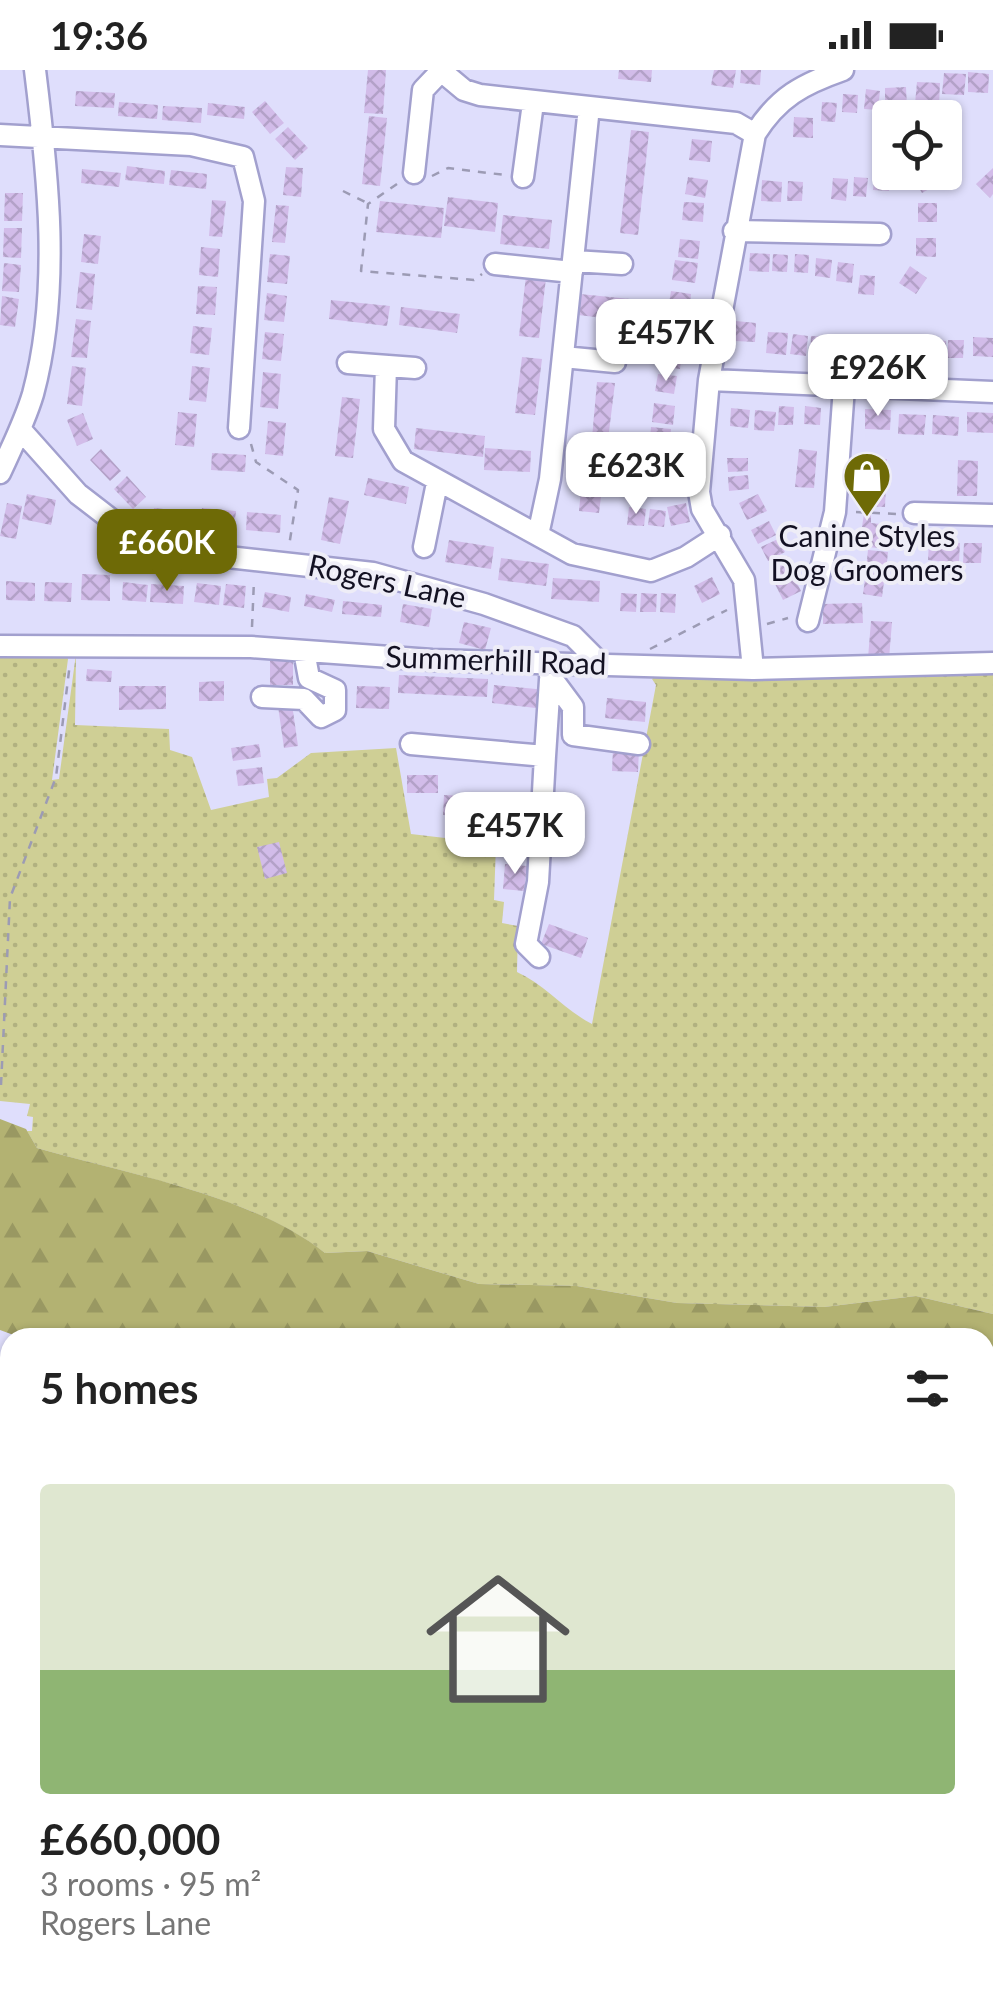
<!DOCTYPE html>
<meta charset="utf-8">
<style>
body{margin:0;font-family:Lato,sans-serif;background:#f6f6f6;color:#222;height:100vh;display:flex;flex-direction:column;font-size:38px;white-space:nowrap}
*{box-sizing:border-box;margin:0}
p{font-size:32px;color:#767676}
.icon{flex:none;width:55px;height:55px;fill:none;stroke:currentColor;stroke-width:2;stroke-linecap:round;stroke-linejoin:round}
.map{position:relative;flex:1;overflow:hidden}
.drawer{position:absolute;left:0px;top:1258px;width:995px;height:672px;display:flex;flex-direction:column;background:#fff;border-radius:30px 30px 0 0;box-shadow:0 2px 8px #0004}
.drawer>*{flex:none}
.buttons{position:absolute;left:872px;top:30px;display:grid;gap:20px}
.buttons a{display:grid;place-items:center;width:90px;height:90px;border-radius:10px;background:#fff;box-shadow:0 2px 8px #0004;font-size:50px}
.price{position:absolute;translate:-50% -85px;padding:0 22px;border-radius:20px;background:#fff;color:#222;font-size:32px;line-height:65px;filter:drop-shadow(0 2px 5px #0008)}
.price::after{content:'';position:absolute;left:50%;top:60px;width:30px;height:22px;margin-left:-15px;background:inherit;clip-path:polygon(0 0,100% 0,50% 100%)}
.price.selected{background:#6e6a06;color:#fff}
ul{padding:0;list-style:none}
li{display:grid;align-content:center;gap:20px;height:530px;padding:0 40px}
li+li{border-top:2px solid #e0e0e0}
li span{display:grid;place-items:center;height:310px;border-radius:10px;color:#555}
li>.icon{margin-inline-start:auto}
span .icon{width:180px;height:180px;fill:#fffc;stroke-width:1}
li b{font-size:42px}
h2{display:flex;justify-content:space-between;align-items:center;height:120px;padding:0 40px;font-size:42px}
.status{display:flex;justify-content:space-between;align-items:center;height:70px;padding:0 50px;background:#fff;direction:ltr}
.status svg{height:28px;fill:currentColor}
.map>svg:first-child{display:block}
.grass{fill:url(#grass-dots)}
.forest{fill:url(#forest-firs)}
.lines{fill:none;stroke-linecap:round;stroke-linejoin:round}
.stream{stroke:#c1bdf9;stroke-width:5}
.building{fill:url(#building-cross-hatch)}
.minor-casing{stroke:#a2a0ce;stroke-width:25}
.major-casing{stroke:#a85b37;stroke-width:32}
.path{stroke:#9c9bb4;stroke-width:2.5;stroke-dasharray:8 8;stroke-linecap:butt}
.minor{stroke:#fff;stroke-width:20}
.major{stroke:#fbb58e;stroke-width:28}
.labels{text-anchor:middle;stroke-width:8;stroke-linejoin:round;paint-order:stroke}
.poi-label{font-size:30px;fill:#131122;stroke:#eeedf7}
.street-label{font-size:30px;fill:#131122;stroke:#eeedf7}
</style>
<div class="status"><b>19:36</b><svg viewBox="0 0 49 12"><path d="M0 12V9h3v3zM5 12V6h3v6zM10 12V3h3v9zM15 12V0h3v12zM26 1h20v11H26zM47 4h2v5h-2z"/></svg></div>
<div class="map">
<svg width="993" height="1929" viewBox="0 0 993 1929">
<defs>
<pattern id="grass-dots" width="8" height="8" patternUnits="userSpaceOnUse" patternTransform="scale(2.5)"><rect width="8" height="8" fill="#cfcf95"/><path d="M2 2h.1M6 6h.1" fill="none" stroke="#b1b180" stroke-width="1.8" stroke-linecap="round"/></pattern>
<pattern id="forest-firs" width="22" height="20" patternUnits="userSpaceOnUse" patternTransform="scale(2.5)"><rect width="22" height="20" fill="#b3b272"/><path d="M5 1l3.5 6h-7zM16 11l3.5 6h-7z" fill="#999862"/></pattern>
<pattern id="building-cross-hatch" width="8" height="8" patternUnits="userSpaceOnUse" patternTransform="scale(2.5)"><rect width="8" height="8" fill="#d2bce9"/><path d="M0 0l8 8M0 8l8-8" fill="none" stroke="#b3a1c8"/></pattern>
</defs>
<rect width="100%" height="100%" fill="#dfdefc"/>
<!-- grass -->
<path class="grass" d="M0,579l64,2 4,8 -16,121 7,-1 17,-125 -1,71 94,4 1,21 22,7 19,53 58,-13 -2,-18 10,-1 34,-25 85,-5 15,86 85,10 -2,56 10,2 -2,21 16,3 -1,46c29,13 46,37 75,52l64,-339 -4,-6 9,-7 332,-2v644l-77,-18 -92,11 -147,-4 -100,-17 -98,-2 -112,-33 -42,2c-73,-58 -199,-79 -288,-105l-10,-17h5l1,-14 -6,-1 3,-12 -30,-3z"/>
<!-- forest -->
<path class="forest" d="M0,1049l26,10 11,19c90,26 215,47 288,105l42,-2 112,33 98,2 100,17 147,4 92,-11 77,18v203h-8v-179l-966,-1 -19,-7z
M0,1393l10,2v237l-10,-5 5,-42 -5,-2z"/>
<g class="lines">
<!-- stream -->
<path class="stream" d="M0,1309l10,5"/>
</g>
<!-- building -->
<path class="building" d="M368,0h18l-3,44 -19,-1z
M619,0h33l-1,12 -33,-3z
M714,0h22l-3,18 -22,-3z
M741,0h20l-1,15 -20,-2z
M968,2l21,2 -1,19 -20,-1z
M944,3l22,1 -2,21 -22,-1z
M917,12l23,1 -1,23 -24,-2z
M906,17l1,21h-22v-20z
M866,19l14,2 -2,19 -14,-1z
M76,21l39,2 -1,15 -39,-2z
M843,24l15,1 -1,18 -15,-1z
M265,31l19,22 -14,11 -18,-22z
M119,32l39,3 -1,14 -39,-3z
M822,32l15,1 -2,19 -14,-1z
M208,33l37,4 -1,12 -37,-4z
M163,36l39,2 -1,15 -39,-3z
M369,46l18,2 -7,68 -18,-2z
M794,47l19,1v20l-20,-1z
M288,57l20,21 -13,12 -20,-21z
M631,60l18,2 -11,103 -18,-2z
M692,69l20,2 -2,21 -21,-2z
M127,96l38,5 -1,13 -39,-4z
M286,97l17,1 -2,29 -18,-2z
M993,98v26l-3,4 -14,-14z
M82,99l39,4 -2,14 -38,-4z
M171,100l36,4 -1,15 -37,-4z
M875,100l31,2 -1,4 -14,-2 -2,17 -16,-1z
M918,102h16l6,11 -18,10 -10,-17z
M688,107l20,3 -3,18 -20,-4z
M854,107l14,1 -2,19 -13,-1z
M833,108l15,1 -2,22 -15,-2z
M762,110l20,2 -1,20 -20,-1z
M788,111l15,1 -1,19h-15z
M5,123h18l-1,28h-18z
M448,127l50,6 -3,29 -51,-6z
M212,130l14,1 -4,36 -13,-1z
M380,131l64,7 -3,30 -65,-6z
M684,132l20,1 -1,19 -21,-2z
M918,133h19v19h-19z
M276,135l13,1 -4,37 -13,-1z
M503,145l49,5 -3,29 -49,-5z
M4,158h18l-1,30 -18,-1z
M84,164l17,2 -3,28 -17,-2z
M916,168h20v19l-20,-1z
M680,169l20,2 -2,18 -20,-2z
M201,177l19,2 -2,28 -19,-2z
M750,183l20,1 -1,18 -20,-1z
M270,184l20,2 -3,28 -20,-2z
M773,184l15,1 -1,17 -15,-1z
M795,184l14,1 -1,18 -14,-1z
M816,188l16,2 -2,18 -15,-2z
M675,190l23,3 -3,20 -23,-3z
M838,192l16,2 -2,19 -16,-2z
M4,193l17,2 -2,27 -17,-1z
M910,196l17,12 -11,16 -17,-11z
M80,202l15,2 -3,36 -16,-2z
M860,205l15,1 -1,19 -16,-1z
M526,206l20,2 -7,60 -20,-2z
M198,216l19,1 -2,28 -19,-1z
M671,221l20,3 -2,19 -21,-3z
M267,223l20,3 -3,26 -20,-2z
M580,224l60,6 -2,22 -60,-7z
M2,226l17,3 -4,28 -15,-2z
M331,230l59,6 -3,20 -58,-7z
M401,237l59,7 -3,19 -58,-8z
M666,248l19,1 -1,18h-19z
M76,249l15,2 -4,37 -16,-1z
M736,251l20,2 -1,19 -20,-1z
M193,256l19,2 -3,27 -19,-2z
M265,262l19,2 -3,27 -19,-2z
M768,262l20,1 -2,22 -20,-2z
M793,264l15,2 -2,20 -16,-2z
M811,266l15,1 -1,19 -15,-1z
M829,266l15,1 -1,20 -15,-1z
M849,266l20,1v20l-21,-1z
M889,267l17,1 -2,19 -16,-2z
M908,267l18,1 -1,19 -18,-1z
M973,267l20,1v19l-20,-1z
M929,269l17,2 -1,17 -17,-1z
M948,270h16l-1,18h-15z
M662,277l20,3 -2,19 -20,-2z
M522,287l20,2 -7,56 -20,-2z
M72,296l14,2 -4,38 -15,-2z
M192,296l18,2 -4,34 -17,-2z
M263,302l18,2 -3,35 -18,-2z
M658,304l19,2 -3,18 -19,-3z
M597,312l18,1 -16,130 -20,-2 6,-63 6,1z
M342,327l18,2 -7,59 -18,-2z
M654,333l21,3 -2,19 -21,-3z
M779,336l15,1 -1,18h-15z
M805,336l16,2 -1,17 -16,-1z
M731,338l19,2 -2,18 -18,-2z
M865,339l26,1 -1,20 -25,-1z
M755,340l21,2 -2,19 -20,-1z
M178,342l19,2 -3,33 -19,-2z
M967,342l26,1v20l-26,-1z
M83,343l10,26 -16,7 -10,-26z
M899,344l27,1 -2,20 -26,-1z
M933,345l26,2 -1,19 -26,-2z
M268,351l18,2 -3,33 -18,-2z
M651,357l20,2 -2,21 -20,-2z
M416,358l69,8 -2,21 -69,-8z
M485,378l46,3 -1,21 -46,-2z
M101,379l20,22 -11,10 -20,-21z
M799,379l18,2 -3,37 -19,-1z
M212,383l34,2 -1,17 -34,-2z
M647,388l22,2 -2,20 -22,-2z
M727,388h21v13l-20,1z
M867,388l20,1 -2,48 -20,-1z
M958,390l20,1 -1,35h-20z
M748,405l1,14 -20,2 -1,-14z
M127,406l19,21 -13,12 -19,-20z
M368,408l41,9 -3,17 -42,-9z
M27,424l29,6 -5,25 -29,-6z
M758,424l9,17 -20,9 -8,-17z
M329,427l20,4 -9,43 -19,-4z
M7,433l15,3 -6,33 -16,-3z
M686,433l4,19 -19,4 -4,-19z
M629,437l17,2 -2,17 -17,-1z
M154,438l38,4 -1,14 -38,-4z
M202,438l34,3 -2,19 -34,-3z
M650,439l16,2 -2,16 -16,-2z
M247,442l34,3 -1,18 -34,-3z
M864,444l7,1v8l10,1 -3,24 -19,-2z
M769,451l7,14 -18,9 -7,-14z
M778,469l7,13 -17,9 -7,-14z
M449,470l45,7 -3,22 -46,-7z
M929,471l31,2 -1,20 -31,-3z
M964,473h18l-1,20h-18z
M868,480l20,2 -2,19 -20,-2z
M788,486l6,14 -17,8 -7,-14z
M501,488l48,6 -3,22 -48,-6z
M866,502l19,2 -3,23 -19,-3z
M82,504l28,1v26l-29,-1z
M793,505l8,16 -18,9 -8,-16z
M712,507l8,17 -18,9 -8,-17z
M553,508l47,3 -1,21 -48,-3z
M6,511l29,2v18l-29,-1z
M45,512l27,1 -1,19 -27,-1z
M123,512l25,3 -2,17 -24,-2z
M197,513l24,3 -2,19 -25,-3z
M151,514l33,2 -1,18 -33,-2z
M226,514l20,2 -2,22 -21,-3z
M265,522l26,5 -2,15 -27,-5z
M621,523l16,1 -1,18 -16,-1z
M641,523l16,1 -1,18h-16z
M661,523l15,1 -1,19 -15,-1z
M306,524l29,6 -3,12 -28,-6z
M343,531l39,4 -1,12 -39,-3z
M862,533l1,20 -40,1v-20z
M403,534l29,5 -3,18 -29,-5z
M871,551l21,1 -3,37 -21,-1z
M464,552l27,6 -6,22 -26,-7z
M270,591h23v24h-23z
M87,599l25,2 -1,11 -25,-1z
M399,605l89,4 -1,18 -89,-4z
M224,611v20h-25v-19z
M494,615l52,5 -2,19 -52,-6z
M119,616h47v23l-47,1z
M357,616l33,1 -1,22 -33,-1z
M607,628l39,4 -1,20 -40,-4z
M292,634l6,42 -14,2 -6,-42z
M259,674l2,13 -28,4 -2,-13z
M613,679h26l-1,23 -26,-1z
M262,697l2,16 -26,3 -2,-16z
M407,705h31v18h-31z
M444,725l51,2 -1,20 -51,-2z
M513,729l28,4 -3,17 -28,-4z
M279,772l8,31 -22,6 -8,-32z
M505,794l22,2 -3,25 -21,-2z
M549,854l39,14 -7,20 -40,-14z
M607,1920h36l4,2 -4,7h-18z"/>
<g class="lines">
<!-- minor casing -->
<g class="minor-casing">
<path id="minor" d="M440,0l24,20 16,5 256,28 19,11
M0,65l191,10 52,12 11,44 -15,227
M414,103l9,-83 18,-19
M523,107l10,-74
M734,161l146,3
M574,191l48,3
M495,194l77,8
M563,287l52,5
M348,293l67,5
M386,296l-2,63 19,32 169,93 79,17 35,-14 34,-22
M709,310l284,12
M20,359l58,65 52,40 89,22 154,17 111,31 89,32 29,29
M0,403c12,-26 25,-52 33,-79 28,-104 15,-219 2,-324
M914,443l79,2
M538,465l12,-56 39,-372
M424,477l13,-64
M808,551l27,-109 9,-125
M0,576l251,1 181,13 321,9 240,-6
M753,599l-9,-89 -42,-71 -3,-17 10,-112 46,-246c23,-37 48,-50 88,-64
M550,606l23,31v28l66,9
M262,627l42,2 17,18 14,-7v-20l-26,-12 -5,-27
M411,674l134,12 6,-91
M539,887l-13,-13 12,-62 7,-126
M0,1647l10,3
M985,1650l8,-1
M985,1849l8,3
M442,1920l16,9
M725,1920l20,9
M517,1929l6,-9
M842,1929l1,-9"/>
</g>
<!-- major casing -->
<g class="major-casing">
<path id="major" d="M985,1746h8
M0,1883l10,-6"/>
</g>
<!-- path -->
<path class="path" d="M432,106l16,-8 57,7
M397,114l-29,20 -7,67 113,9 8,-6
M343,121l24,12
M251,374l5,18 42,28 -9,56
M856,442l42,2
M767,554l21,-6
M252,557l2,-47
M650,579l77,-39
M1,1015l9,-187 46,-121 14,-114
M242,1929l6,-9"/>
<!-- minor -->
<use href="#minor" class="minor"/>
<!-- major -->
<use href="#major" class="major"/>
</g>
<!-- icons -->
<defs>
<g id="shop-pin" transform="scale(2.5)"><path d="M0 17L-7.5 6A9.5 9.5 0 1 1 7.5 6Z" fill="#6e6a06" stroke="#eeedf7"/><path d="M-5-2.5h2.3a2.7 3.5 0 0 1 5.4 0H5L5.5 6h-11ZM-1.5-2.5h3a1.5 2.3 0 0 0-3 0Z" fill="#fff"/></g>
</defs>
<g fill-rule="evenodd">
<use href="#shop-pin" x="867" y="406"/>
</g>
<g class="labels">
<!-- poi labels -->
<g class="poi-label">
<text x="867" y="477">Canine Styles<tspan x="867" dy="34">Dog Groomers</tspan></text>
</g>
<!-- street labels -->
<g class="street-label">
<text transform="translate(387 512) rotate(12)" y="10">Rogers Lane</text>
<text transform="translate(496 591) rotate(2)" y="10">Summerhill Road</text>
</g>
</g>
</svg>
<div class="buttons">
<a><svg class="icon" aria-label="locate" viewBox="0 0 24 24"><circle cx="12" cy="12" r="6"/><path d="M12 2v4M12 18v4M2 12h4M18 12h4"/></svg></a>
</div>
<b class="price" style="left:666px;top:314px">£457K</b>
<b class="price" style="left:878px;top:349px">£926K</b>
<b class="price" style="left:636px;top:447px">£623K</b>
<b class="price selected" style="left:167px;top:524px">£660K</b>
<b class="price" style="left:515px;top:807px">£457K</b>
<section class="drawer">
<h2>5 homes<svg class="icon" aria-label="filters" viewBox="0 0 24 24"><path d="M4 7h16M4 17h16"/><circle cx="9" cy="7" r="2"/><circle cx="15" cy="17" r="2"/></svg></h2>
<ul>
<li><span style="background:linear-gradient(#dfe7d0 60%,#8fb573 0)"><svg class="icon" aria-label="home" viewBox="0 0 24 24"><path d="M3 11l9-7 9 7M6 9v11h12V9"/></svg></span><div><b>£660,000</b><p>3 rooms · 95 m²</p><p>Rogers Lane</p></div></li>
</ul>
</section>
</div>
